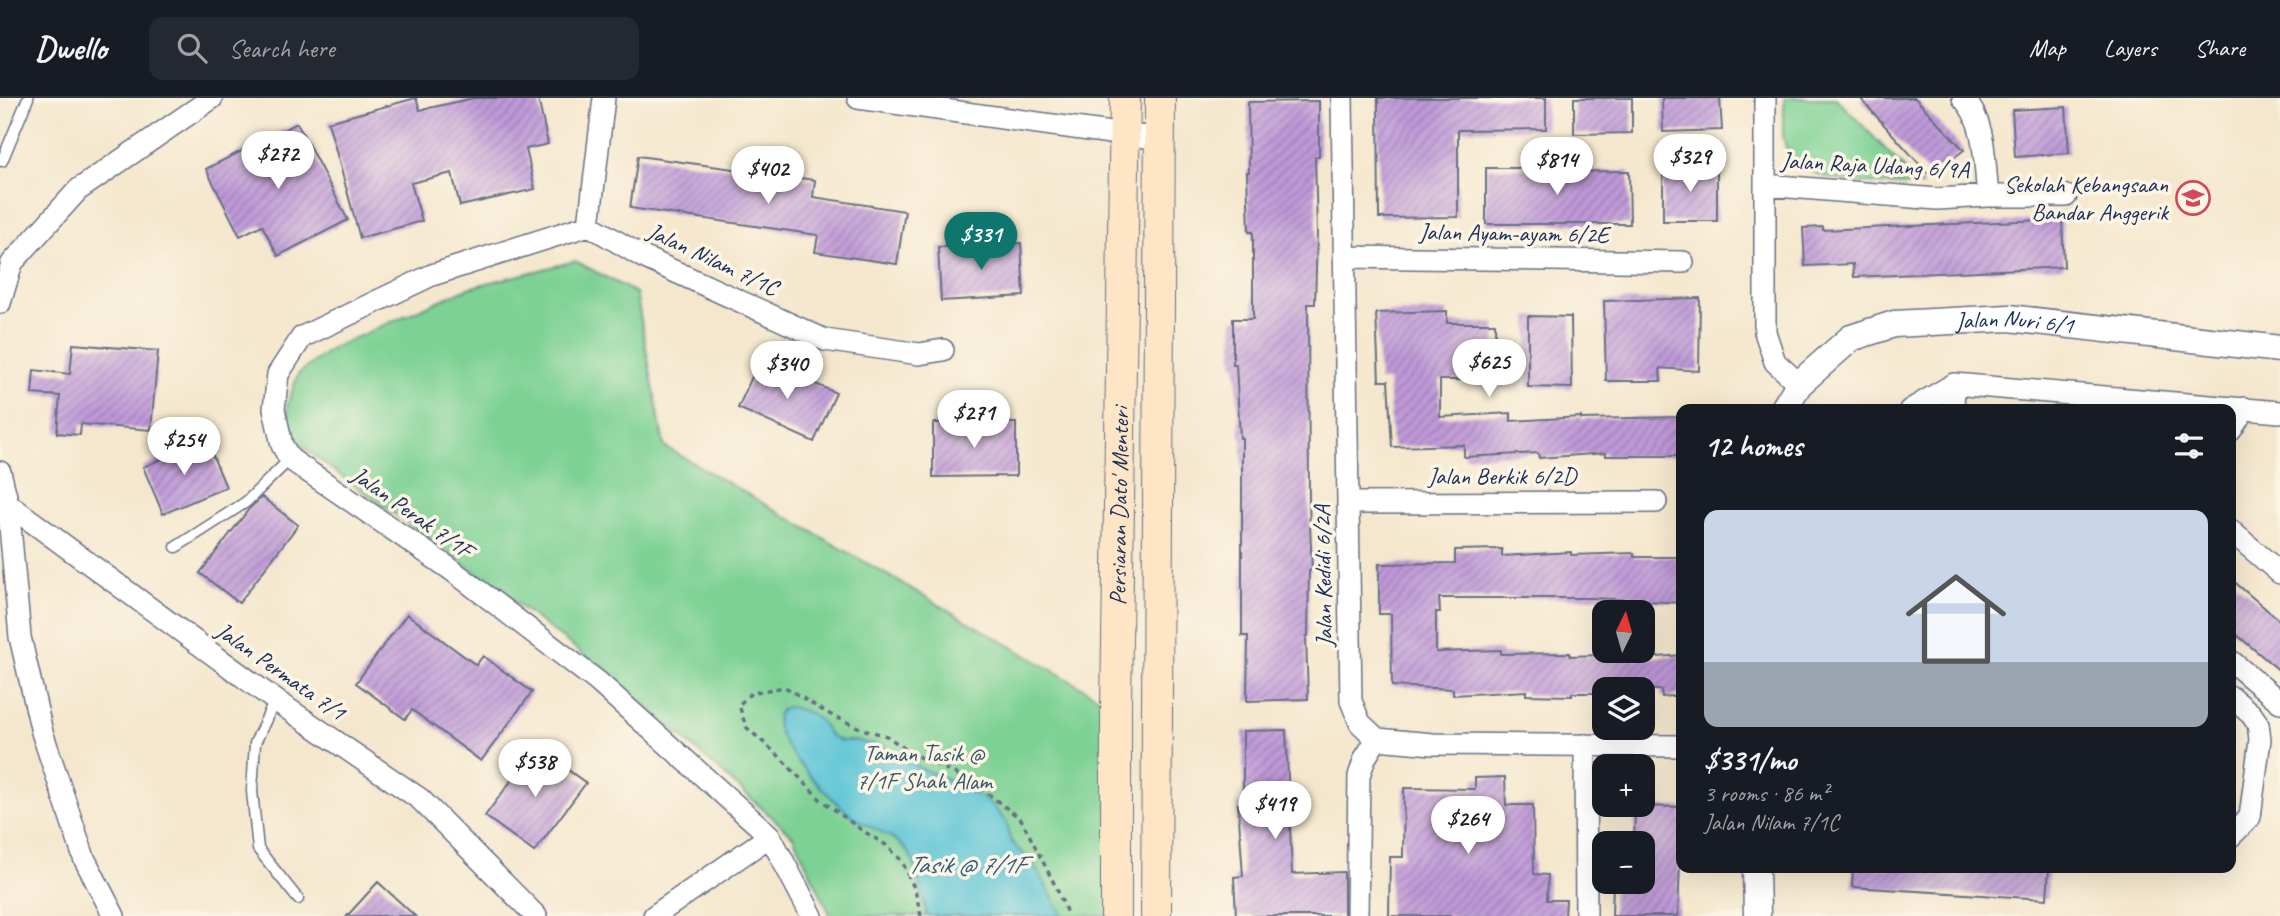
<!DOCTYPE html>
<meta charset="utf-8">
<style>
body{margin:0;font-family:Caveat,sans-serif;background:#242831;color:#f1f3f6;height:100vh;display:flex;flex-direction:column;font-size:26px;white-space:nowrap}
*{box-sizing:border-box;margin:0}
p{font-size:23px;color:#9ea1a6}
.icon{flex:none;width:38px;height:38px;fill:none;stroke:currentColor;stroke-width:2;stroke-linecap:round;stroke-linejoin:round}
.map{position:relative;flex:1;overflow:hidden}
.sheet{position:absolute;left:1676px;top:306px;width:560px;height:469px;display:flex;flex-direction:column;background:#171b24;border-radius:14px;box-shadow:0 7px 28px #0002}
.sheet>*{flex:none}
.needle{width:46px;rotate:5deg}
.buttons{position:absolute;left:1592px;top:502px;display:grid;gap:14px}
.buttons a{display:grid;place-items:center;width:63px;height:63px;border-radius:14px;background:#171b24;box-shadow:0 7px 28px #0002;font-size:35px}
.price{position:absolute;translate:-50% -60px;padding:0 16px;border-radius:24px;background:#fff;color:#222;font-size:23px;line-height:46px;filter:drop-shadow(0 2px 4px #0008)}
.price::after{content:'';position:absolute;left:50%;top:42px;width:21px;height:16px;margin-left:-10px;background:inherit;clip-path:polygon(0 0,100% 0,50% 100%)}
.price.active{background:#0f766e;color:#fff}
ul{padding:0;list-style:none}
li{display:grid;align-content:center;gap:14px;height:371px;padding:0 28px}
li span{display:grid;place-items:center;height:217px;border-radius:14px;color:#555}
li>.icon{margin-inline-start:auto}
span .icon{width:126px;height:126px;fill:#fffc;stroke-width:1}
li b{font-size:30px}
h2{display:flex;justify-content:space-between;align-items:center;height:84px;padding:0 28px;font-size:30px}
header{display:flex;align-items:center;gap:42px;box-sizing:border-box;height:98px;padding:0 35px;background:#171b24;border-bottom:2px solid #363941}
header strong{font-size:33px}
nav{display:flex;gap:38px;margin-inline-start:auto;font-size:24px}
.search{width:490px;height:63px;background:#242831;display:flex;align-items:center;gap:18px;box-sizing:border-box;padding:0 24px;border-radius:14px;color:#9ea1a6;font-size:26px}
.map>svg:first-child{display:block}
.park{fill:#7dd194;stroke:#4c8079;stroke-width:2}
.water{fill:#5bc5d6;stroke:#3b7a9a;stroke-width:2}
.building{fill:url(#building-hatch)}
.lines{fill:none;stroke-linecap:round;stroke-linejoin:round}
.service-casing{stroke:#676f85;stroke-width:13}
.minor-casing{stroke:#676f85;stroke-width:24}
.tertiary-casing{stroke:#676f85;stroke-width:29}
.secondary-casing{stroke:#676f85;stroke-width:32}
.path{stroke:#676f85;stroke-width:3.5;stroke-dasharray:5 5;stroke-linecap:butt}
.service{stroke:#fff;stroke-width:10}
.minor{stroke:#fff;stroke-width:21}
.tertiary{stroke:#fff;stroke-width:26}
.secondary{stroke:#fde5c5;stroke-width:30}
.labels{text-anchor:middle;stroke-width:7;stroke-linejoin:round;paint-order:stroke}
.street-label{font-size:24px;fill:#1b2f5e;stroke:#fcf5e5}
.poi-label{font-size:24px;fill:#1b2f5e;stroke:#fcf5e5;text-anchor:end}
.park-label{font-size:24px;fill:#34586c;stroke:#fcf5e5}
.water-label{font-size:26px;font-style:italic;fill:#2e5c82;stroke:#fcf5e5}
</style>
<header>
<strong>Dwello</strong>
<div class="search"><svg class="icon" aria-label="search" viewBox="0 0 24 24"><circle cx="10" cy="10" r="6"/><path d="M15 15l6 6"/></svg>Search here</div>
<nav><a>Map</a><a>Layers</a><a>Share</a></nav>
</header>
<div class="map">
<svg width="2280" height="818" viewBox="0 0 2280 818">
<defs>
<pattern id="building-hatch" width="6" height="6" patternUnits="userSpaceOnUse" patternTransform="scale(1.75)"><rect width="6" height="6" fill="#bf99d8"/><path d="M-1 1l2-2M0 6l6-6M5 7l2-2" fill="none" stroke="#9a7db2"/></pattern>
</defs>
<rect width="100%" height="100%" fill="#fcf5e5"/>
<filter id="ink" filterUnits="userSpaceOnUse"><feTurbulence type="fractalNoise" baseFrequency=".0143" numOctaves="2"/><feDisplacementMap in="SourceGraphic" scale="14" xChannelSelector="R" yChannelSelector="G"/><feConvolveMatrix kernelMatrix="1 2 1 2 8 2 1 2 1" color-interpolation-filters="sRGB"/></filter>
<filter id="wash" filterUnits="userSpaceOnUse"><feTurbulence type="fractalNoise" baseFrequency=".00686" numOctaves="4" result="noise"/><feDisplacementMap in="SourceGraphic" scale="28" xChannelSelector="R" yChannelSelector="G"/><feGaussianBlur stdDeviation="1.57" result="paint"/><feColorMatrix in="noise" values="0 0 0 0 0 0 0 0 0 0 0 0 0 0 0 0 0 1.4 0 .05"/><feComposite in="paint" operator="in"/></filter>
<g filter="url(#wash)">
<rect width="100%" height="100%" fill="#f4e7cd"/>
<!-- park -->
<path class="park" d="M1785,0h51l85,88c-40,-3 -116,3 -135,-39 -6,-12 -2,-35 -1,-49z
M575,163l61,32 28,153 452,261 -2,209h-283l-38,-80 -171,-152 -164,-125 -128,-91 -40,-32 -3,-31 11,-31 34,-26 136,-60z"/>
<!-- water -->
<path class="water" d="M786,609h6l20,7 11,10 6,11 11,6h17l26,5 39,23 27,11 41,23 17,20 3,17 9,10 12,10 32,56h-136c-4,-17 -9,-49 -18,-62 -14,-21 -40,-24 -58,-39 -16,-13 -102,-91 -65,-108z"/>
<g id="blocks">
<!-- building -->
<path class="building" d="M416,0l4,12 54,-12h64l10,46 -22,5 9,40 -75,17 -8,-33 -41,10 11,38 -62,17 -32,-116z
M1378,0h168v31l-88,1v87l-79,1z
M1574,0h58v35l-58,1z
M1662,0h58l2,32 -59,2z
M1860,0h55l49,52 -34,26z
M1319,3v55l-4,1 2,75 -2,72h-7l1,199 3,67 -3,1 -1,65h-2l2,63 -61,2 1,-65h-6v-198h-2l-4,-74h-3v-45h20v-87h-4l-2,-60h2l-1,-70z
M2066,9l3,46 -54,4 -3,-47z
M297,25l51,97 -70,36 -16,-31 -22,11 -34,-67z
M638,58l177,24 -2,17 92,14 -8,53 -82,-12 3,-17 -188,-27z
M1486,70h61v4l82,-1 1,53h-144z
M1663,70h54v53h-54z
M2062,121l2,48 -210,10 -1,-13 -48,2 -2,-38 20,-1v3z
M1021,145l3,53 -83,5 -3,-54z
M1700,200l-1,73 -39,-3 1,13h-55l-2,-80z
M1447,213v12h48l1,57h-56v37l71,-4v8l70,-4v2l101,-2v39h-76v-3l-67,5 -1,-5 -74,4v-12l-72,2 -4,-66h-9l-3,-68z
M1528,218l43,1 1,71 -44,-1z
M73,246l85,7 -7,79 -70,-6 -1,11 -23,-2 3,-37 -28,-2 2,-24 36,4z
M760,261l76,34 -22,49 -76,-34z
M933,325h83v53l-83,1z
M206,342l20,47 -63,27 -20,-47z
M262,399l36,28 -59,78 -39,-30 49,-64z
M1502,451v7l69,-4v3l63,-2v4h48v46l-90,-5h-153l1,14h-4v40l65,-2v4l69,-1v3l62,-2 1,5 49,-4v40l-20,2 -1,-7h-56v3h-33v3l-46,-1v-4l-73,4v-6l-61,-3 -1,-72h-12v-50l76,-1v-13z
M2231,481l49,42v50l-49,-41z
M407,516l69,51 7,-9 49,36 -51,69 -69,-51 -7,9 -49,-36z
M1286,632l6,144 52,-2v44h-108l-2,-39 9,-1 -5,-72h5v-73z
M536,649l50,36 -52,69 -49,-36z
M1505,679l1,28h27l1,69 14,1 -1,25h19l-1,16h-176l1,-59h13l1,-69 71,1v-11z
M1635,708l47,1 -4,109h-66l1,-34h30v-38h-9z
M1853,770h196l-2,31 -195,-12z
M378,784l37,34h-68z"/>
</g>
</g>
<g filter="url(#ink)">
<use href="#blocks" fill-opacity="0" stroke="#676f85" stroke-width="2"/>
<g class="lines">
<!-- service casing -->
<g class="service-casing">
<path id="service" d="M2,63l26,-63
M176,449l70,-45 44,-43
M275,602l-20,43 -3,48 6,58 40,50"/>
</g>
<!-- minor casing -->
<g class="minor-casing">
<path id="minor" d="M604,0l-15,127 54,32 182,83 94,14 24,-4
M858,0l267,37 35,3
M1342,0l9,603 9,22 17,16 56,5 249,2
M1765,0v234l10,30 24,22
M1963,0c24,25 21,65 25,98
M1765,87l172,14 51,-3h78
M589,127l-157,50 -130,62 -24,37 -4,35 8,36 8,14 159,109 148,113 173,155 42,80
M1345,159l338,5
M0,205l12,-40 66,-73 134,-92
M1910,312l44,-26 326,28
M1953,312l1,-26
M2231,332l14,-22
M0,374l8,32 267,196 145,99 116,117
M1348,405l308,-1
M8,406l12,133 22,95 42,126 30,58
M2231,433l49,42
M2231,563l49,41
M2231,599l20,17 7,10 2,15 -10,78 -19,19
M1585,647l1,171
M654,818l116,-80
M1357,818l2,-140 6,-18 12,-19"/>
</g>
<!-- tertiary casing -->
<g class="tertiary-casing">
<g id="tertiary">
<path id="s1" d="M1783,312l16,-26 52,-46 43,-14 115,-6 271,31"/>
<path d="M1756,770l1,48"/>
</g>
</g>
<!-- secondary casing -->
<g class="secondary-casing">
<g id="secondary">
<path id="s2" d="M1116,818v-209l9,-609"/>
<path d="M1156,818l4,-818"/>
</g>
</g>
<!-- path -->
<path class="path" d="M921,818l-6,-26 -13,-29 -16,-16 -26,-16 -40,-30 -42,-44 -32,-28 -7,-22 12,-12 34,-6 42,26 35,16 25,7 24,17 60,28 50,38 36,70 11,27"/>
<!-- service -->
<use href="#service" class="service"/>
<!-- minor -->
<use href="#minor" class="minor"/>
<!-- tertiary -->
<use href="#tertiary" class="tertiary"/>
<!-- secondary -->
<use href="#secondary" class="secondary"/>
</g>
</g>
<!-- icons -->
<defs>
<g id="school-ring" transform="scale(1.75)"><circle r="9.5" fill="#fcf5e5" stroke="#d1495b" stroke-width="1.5"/><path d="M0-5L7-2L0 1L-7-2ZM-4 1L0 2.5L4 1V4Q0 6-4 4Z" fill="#d1495b"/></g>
</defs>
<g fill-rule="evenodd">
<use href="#school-ring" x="2193" y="100"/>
</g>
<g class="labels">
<!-- street labels -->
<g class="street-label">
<text transform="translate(1875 67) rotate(3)" y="8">Jalan Raja Udang 6/9A</text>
<text transform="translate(1514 135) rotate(1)" y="8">Jalan Ayam-ayam 6/2E</text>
<text transform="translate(713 161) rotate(25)" y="8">Jalan Nilam 7/1C</text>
<text dy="8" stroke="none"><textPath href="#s1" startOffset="266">Jalan Nuri 6/1</textPath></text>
<text x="1502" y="386">Jalan Berkik 6/2D</text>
<text dy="8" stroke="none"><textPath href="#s2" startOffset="410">Persiaran Dato' Menteri</textPath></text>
<text transform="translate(412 414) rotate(35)" y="8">Jalan Perak 7/1F</text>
<text transform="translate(1323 478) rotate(-91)" y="8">Jalan Kedidi 6/2A</text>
<text transform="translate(281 573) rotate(35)" y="8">Jalan Permata 7/1</text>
</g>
<!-- poi labels -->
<g class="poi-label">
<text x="2168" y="94">Sekolah Kebangsaan<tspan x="2168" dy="28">Bandar Anggerik</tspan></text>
</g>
<!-- park labels -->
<g class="park-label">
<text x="924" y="663">Taman Tasik @<tspan x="924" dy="28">7/1F Shah Alam</tspan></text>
</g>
<!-- water labels -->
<g class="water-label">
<text x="966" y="775">Tasik @ 7/1F</text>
</g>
</g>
</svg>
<div class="buttons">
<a><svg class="needle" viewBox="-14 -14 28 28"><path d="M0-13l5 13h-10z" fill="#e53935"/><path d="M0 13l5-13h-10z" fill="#9ea1a6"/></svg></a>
<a><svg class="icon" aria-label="layers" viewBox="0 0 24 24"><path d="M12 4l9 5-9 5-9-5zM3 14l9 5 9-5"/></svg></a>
<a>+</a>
<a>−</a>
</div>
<b class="price" style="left:278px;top:93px">$272</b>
<b class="price" style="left:1690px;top:96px">$329</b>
<b class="price" style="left:1557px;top:99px">$814</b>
<b class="price" style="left:768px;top:108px">$402</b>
<b class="price active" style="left:981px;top:174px">$331</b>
<b class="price" style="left:1489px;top:301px">$625</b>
<b class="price" style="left:787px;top:303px">$340</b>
<b class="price" style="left:974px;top:352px">$271</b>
<b class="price" style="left:184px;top:379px">$254</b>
<b class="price" style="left:535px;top:701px">$538</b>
<b class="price" style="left:1275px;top:743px">$419</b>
<b class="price" style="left:1468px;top:758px">$264</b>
<section class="sheet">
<h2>12 homes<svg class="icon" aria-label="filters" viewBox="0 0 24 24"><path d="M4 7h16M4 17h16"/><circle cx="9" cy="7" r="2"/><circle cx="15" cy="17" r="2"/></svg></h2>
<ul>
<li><span style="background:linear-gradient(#c9d6e8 70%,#9aa5b1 0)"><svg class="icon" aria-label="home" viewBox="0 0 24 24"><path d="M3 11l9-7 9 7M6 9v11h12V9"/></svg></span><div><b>$331/mo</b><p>3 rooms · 86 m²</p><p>Jalan Nilam 7/1C</p></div></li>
</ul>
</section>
</div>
